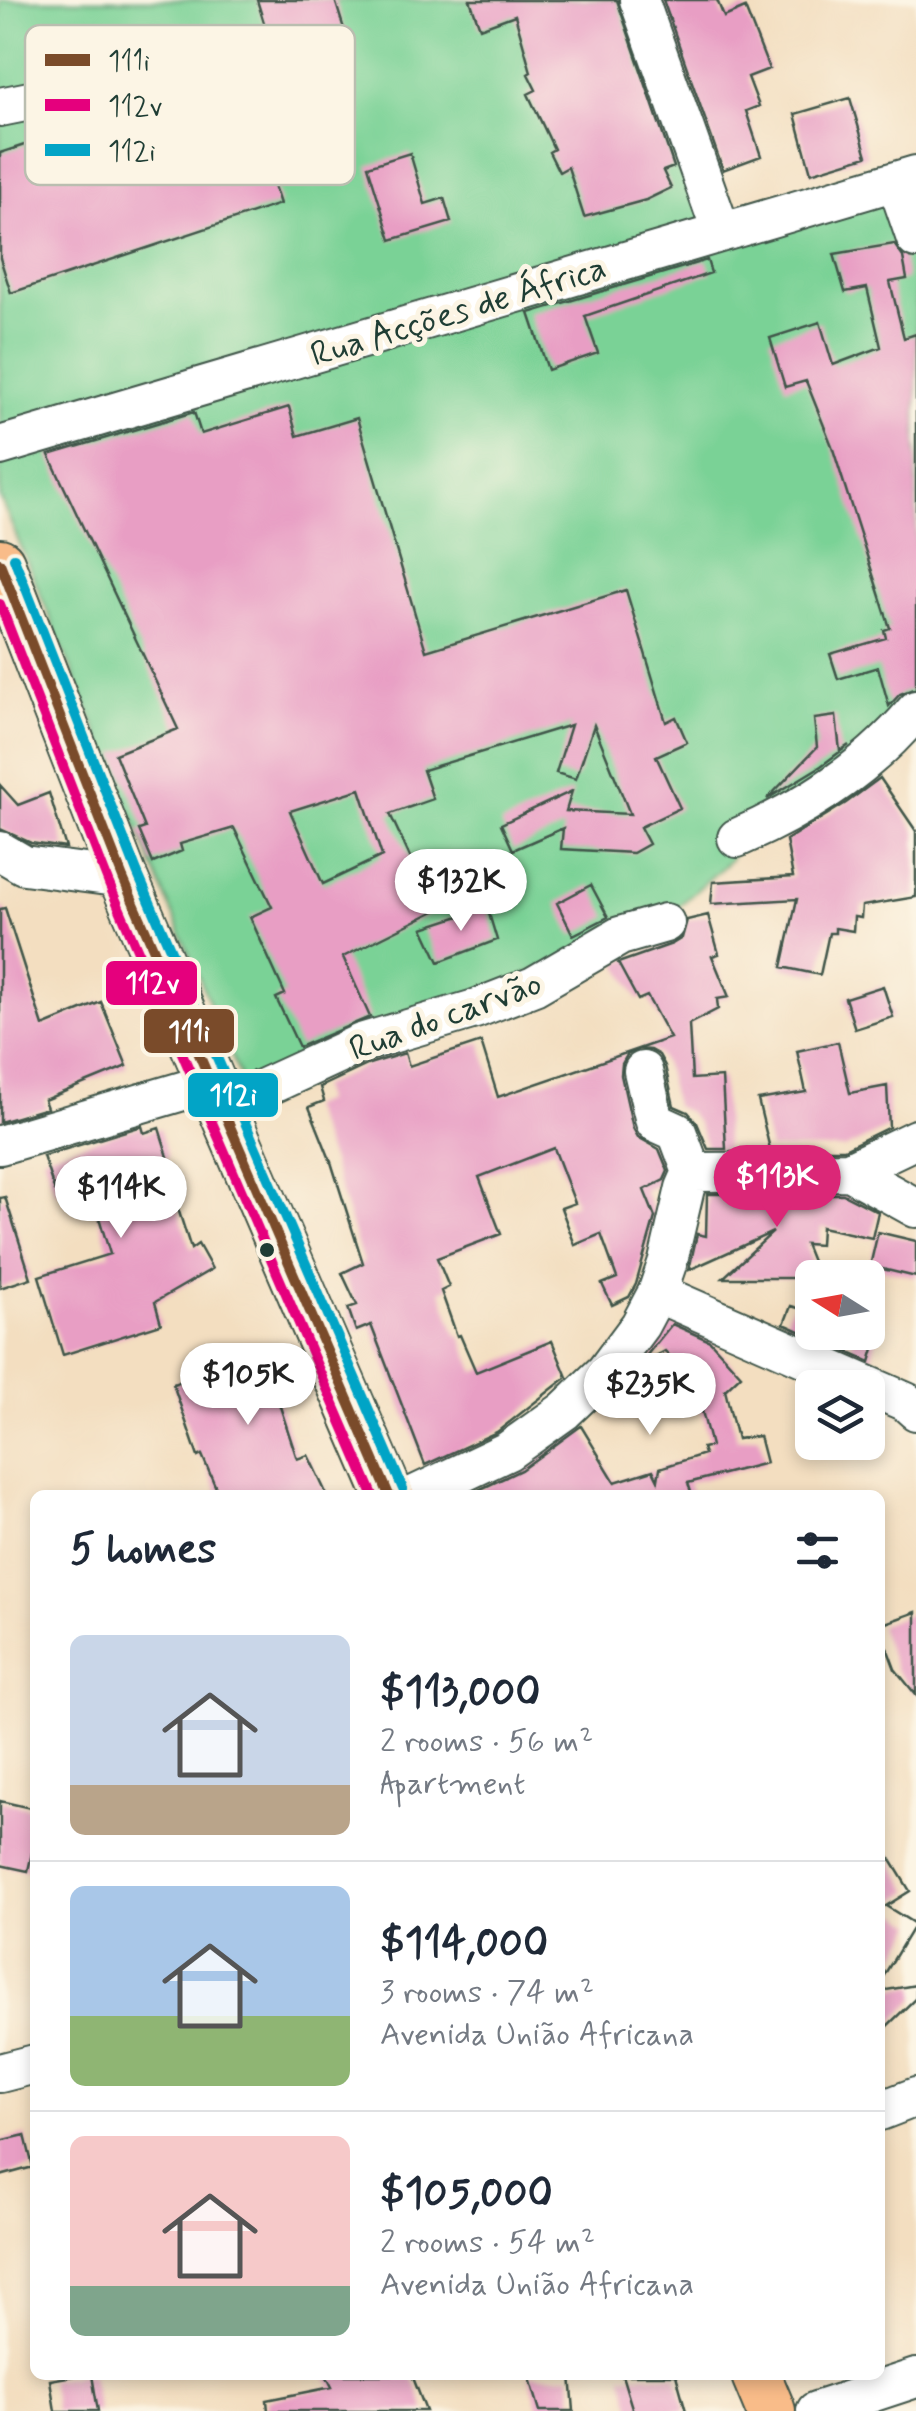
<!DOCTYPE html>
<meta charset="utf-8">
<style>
body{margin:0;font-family:Mynerve,sans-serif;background:#f6f6f7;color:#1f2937;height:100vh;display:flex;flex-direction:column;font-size:38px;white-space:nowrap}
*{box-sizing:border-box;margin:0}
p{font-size:32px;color:#747a83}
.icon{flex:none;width:55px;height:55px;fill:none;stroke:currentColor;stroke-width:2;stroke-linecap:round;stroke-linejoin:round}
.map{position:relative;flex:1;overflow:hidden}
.drawer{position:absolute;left:30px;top:1490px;width:855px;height:890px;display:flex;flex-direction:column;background:#fff;border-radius:15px;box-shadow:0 5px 15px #0003}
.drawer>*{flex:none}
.needle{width:65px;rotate:281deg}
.fabs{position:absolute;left:795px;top:1260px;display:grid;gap:20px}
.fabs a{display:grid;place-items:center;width:90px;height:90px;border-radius:15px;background:#fff;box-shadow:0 5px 15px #0003;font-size:50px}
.price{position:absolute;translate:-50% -85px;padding:0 22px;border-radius:35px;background:#fff;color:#222;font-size:32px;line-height:65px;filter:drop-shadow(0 2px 5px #0008)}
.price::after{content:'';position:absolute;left:50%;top:60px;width:30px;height:22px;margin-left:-15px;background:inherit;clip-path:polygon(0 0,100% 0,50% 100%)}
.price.selected{background:#db2777;color:#fff}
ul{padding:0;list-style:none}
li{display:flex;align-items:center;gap:30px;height:250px;padding:0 40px}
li+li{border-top:2px solid #e0e1e3}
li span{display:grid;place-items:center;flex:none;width:280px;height:200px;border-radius:15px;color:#555}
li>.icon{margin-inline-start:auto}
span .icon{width:120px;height:120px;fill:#fffc;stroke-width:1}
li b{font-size:42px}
h2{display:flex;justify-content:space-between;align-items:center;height:120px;padding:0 40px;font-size:42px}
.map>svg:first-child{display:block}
.green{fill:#7ad296;stroke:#4c8865;stroke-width:2.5}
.building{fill:#e89ec4;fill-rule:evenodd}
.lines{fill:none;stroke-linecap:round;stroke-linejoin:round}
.minor-casing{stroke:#3f5549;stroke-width:42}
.major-casing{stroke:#3f5549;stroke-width:52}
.minor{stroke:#fff;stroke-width:38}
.major{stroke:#f9bc89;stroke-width:48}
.bus-1-casing{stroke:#fcf5e5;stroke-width:18}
.bus-2-casing{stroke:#fcf5e5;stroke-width:18}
.bus-3-casing{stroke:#fcf5e5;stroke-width:18}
.bus-1{stroke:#7a4b2a;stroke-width:10}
.bus-2{stroke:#e5007d;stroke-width:10}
.bus-3{stroke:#02a4c6;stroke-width:10}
.bus-dot{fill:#1f3d34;stroke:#fcf5e5;stroke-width:4}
.labels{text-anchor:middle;stroke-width:10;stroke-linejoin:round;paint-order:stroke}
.street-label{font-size:35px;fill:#1f3d34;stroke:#fcf5e5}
.key{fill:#fcf5e5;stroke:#babeb0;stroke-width:2.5}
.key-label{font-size:28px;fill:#1f3d34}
.line-badge{stroke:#fcf5e5;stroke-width:4}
.badge-label{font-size:28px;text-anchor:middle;font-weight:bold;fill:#fff}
</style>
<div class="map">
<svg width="916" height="2411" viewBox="0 0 916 2411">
<rect width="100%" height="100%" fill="#fcf5e5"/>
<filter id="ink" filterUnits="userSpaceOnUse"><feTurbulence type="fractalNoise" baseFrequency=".01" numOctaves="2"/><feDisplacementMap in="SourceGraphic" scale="20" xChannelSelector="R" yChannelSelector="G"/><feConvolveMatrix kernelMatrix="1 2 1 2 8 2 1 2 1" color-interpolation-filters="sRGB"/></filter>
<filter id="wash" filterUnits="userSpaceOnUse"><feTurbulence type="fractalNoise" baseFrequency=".0048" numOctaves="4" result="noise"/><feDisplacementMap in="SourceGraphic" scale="40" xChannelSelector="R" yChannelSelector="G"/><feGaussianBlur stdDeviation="2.25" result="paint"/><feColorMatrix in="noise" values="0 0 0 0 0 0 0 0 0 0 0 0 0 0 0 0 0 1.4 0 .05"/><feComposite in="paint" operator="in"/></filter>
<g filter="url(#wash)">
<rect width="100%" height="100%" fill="#f3dec0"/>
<!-- green -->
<path class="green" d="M0,0h644l63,225 209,-62v553l-172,122 -16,24 -60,54 -422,175 -246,-594z"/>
<g id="blocks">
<!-- building -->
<path class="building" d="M257,0h78l13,42 -71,23z
M470,0h147l57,167 -11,4 8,17 -25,12 -62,17 -16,-50 -9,5 -10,-20 5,-3 -26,-55 8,-4 -8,-16 3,-2 -16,-57 -35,13z
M663,0h54l7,17 21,-9 24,61 -21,8 11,29 -13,5 15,45 -38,14z
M240,82l40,122 -269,89 -11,-35v-105l184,-60z
M850,98l17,58 -56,17 -16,-59z
M410,153l15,51 19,-6 7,24 -60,18 -23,-74z
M894,244l9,13 4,22 -17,3 14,56 12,-4v354l-16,6 -11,12 -11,-39 -40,12 -8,-25 56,-16 -2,-8 6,-2 -58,-182 -26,-65 -21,6 -15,-49 50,-16 13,43 48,-18 -14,-59 -22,4 -11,-38z
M707,260l4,13 -126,43 13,37 -50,17 -19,-57z
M289,407l8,29 60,-18 69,233 200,-61 40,132 10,-5 11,25 -31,14 24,52 -40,19 9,17 -16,9 -72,-4 2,-21 -50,22 -12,-26 71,-33 -6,20 64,3 -36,-89 -18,54 -20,-6 15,-48 -148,45 10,29 -43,15 45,97 -92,46 27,60 -71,30 -23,-49 9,-4 -35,-77 22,-10 -38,-79 -54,16 2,7 -29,12 -14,-33 6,-2 -30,-74 63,-25 -129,-274 145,-43 7,22zM360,789l22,67 -59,28 -33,-73z
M836,716l4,35 9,-6 -28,21 -54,33 50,-52 -3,-28z
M880,778l36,53v66l-54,9 -1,12 -7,-1 -1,14 -18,-3v5h-6l-9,42 -38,-8 15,-68 -86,5 2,-22 80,-5 -7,-37 60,-37z
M0,785l18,20 31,-12 17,55 -35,-5 -31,-14z
M591,885l17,32 -35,18 -16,-32z
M487,907l10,33 -58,22 -16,-34z
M5,908l38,118 58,-24 26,64 -83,34 3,8 -47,14v-213z
M708,915l11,39 -7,2 17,41 -12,2 1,10 -29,15 3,55 30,-2 4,72h-18l-11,-26 -9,-11 -14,-6 -9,-40 -6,-11 -9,-5 -11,-1 -12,6 -5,9 -1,11 12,53 5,9 21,12 9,22 -4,9 -20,10 11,27 -19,67 -7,13 -17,8 -10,-21 15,-6 -16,-44 -26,11 -14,-37 14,-5 -21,-55 -75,29 22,57 -64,24 12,29 -8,4 16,45 3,-1 16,37 76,-31 15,36 -70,55 -72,33 -54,-140 -15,6 -8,-23 9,-3 -15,-32 21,-10 -32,-101 -22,-55 15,-6 -4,-14 49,-23 36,-11 4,13 72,-24 17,55 172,-59 -23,-42 -9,4 -20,-37 54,-19 10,-6 5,-18z
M883,986l10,31 -38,12 -10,-31z
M838,1042l12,51 37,-7 2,41 -45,22h-74l-12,-49 48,-8 -9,-41z
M142,1126l2,7 15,-5 9,29 -6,2 29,90 7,-5 14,25 -57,33 6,22 -98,31 -24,-79 71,-22 -22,-73 -33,11 -12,-36z
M707,1194h136l35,18 -6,26 -51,-11 -1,18 -15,-1 10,25 -16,9h-76l50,-46 -84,38 8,-36 9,2z
M5,1197l26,81 -31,10v-90z
M878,1232l38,9v36l-46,-11z
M791,1306l21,6v20h30l8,19 5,-19h24l-9,30 -86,-38z
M672,1324l38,17 31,34 -16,15 12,49 22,-3 7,27 -78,20 4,12h-224l53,-25 60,-44 34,56 38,-12 5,10 2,-12 44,-14 -2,-6 9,-2 -9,-35 -27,-6 8,-35 -18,-19 -22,12 -1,-2z
M296,1351l10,29 -31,11 22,68 11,-4 19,40h-108l-17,-40 -4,2 -25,-73 93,-32 2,9z
M916,1612v83l-21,-26 -15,-40v-4z
M0,1801l35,8v30l-7,32 -28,-6z
M880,1842l30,49 -24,15 29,18 -35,58z
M916,1985v13l-36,35v-42z
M25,2135l8,32 -33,9v-35z
M79,2375h13l6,36h-43l-5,-31z
M326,2375h86l14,36h-158l-1,-11 65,-13z
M529,2375h42l3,36h-34z
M622,2375h54l10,36h-53z"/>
</g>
</g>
<g filter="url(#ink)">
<use href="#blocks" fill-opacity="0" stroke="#3f5549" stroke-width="2.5"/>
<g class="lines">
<!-- minor casing -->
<g class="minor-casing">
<path id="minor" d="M639,0l82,231
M0,107l253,-51
M896,181l20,58
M0,446l916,-271
M737,838c67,-29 132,-71 179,-128
M0,851l24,14 99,13
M224,1106l137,-63 114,-34 59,-23 86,-50 45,-13
M0,1145l213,-63
M849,1171l67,37
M692,1172l157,-1 67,-32
M657,1293l249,109 10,9
M415,1495l93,-44 56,-40 41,-39 35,-47 17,-32 11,-32 17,-73 7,-16 -15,-40 -22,-10 -12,-51
M0,2073l35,-9
M880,2111l36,-14
M816,2411l100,-33"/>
</g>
<!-- major casing -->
<g class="major-casing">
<path id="major" d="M0,563l123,315 266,617
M756,2375l15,36"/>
</g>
<!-- minor -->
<use href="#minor" class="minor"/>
<!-- major -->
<use href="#major" class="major"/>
<!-- bus-1 casing -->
<g class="bus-1-casing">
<path id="bus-1" d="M0,563l123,315 266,617"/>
</g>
<!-- bus-2 casing -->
<g class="bus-2-casing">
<path id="bus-2" d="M0,604l109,280 264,611"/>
</g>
<!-- bus-3 casing -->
<g class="bus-3-casing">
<path id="bus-3" d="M14,558l123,314 266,617"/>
</g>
<!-- bus-1 -->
<use href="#bus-1" class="bus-1"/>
<!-- bus-2 -->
<use href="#bus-2" class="bus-2"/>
<!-- bus-3 -->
<use href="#bus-3" class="bus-3"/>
</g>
</g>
<!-- markers -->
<circle class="bus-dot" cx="267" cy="1250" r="9"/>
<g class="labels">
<!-- street labels -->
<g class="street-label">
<text transform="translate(458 310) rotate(-17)" y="12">Rua Acções de África</text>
<text transform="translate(445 1015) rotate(-20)" y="12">Rua do carvão</text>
</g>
</g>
<!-- legend -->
<rect x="25" y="25" width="330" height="160" rx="15" class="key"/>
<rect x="45" y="54" width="45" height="12" fill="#7a4b2a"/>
<rect x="45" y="99" width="45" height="12" fill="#e5007d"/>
<rect x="45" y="144" width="45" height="12" fill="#02a4c6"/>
<g class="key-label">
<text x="108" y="70">111i</text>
<text x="108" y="115">112v</text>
<text x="108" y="160">112i</text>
</g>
<g class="line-badge">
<rect x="104" y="959" width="95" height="48" rx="10" fill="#e5007d"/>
<rect x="142" y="1007" width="94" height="48" rx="10" fill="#7a4b2a"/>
<rect x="186" y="1071" width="94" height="48" rx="10" fill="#02a4c6"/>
</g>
<g class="badge-label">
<text x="152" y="992">112v</text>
<text x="189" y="1041">111i</text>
<text x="233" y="1104">112i</text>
</g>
</svg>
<div class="fabs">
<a><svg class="needle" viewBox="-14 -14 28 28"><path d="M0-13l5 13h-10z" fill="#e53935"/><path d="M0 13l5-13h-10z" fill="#747a83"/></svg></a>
<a><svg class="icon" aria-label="layers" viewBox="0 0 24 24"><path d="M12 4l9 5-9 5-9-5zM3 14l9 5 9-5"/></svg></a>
</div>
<b class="price" style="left:461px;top:934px">$132K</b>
<b class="price selected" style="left:777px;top:1230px">$113K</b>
<b class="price" style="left:121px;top:1241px">$114K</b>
<b class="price" style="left:248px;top:1428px">$105K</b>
<b class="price" style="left:650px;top:1438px">$235K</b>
<section class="drawer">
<h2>5 homes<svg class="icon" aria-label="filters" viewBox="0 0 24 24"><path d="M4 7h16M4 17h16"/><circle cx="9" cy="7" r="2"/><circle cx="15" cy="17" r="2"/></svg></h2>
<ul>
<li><span style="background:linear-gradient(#c9d6e8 75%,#b9a48a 0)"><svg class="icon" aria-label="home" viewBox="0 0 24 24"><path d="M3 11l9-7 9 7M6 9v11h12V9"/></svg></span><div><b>$113,000</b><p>2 rooms · 56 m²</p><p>Apartment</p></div></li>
<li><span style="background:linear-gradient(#a9c7e8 65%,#8fb573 0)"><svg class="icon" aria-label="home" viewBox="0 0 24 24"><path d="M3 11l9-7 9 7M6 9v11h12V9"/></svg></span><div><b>$114,000</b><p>3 rooms · 74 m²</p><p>Avenida União Africana</p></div></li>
<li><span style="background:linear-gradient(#f6c9c9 75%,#7fa58c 0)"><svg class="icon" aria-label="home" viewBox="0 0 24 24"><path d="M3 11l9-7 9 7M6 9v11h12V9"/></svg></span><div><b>$105,000</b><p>2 rooms · 54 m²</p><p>Avenida União Africana</p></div></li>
</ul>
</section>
</div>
